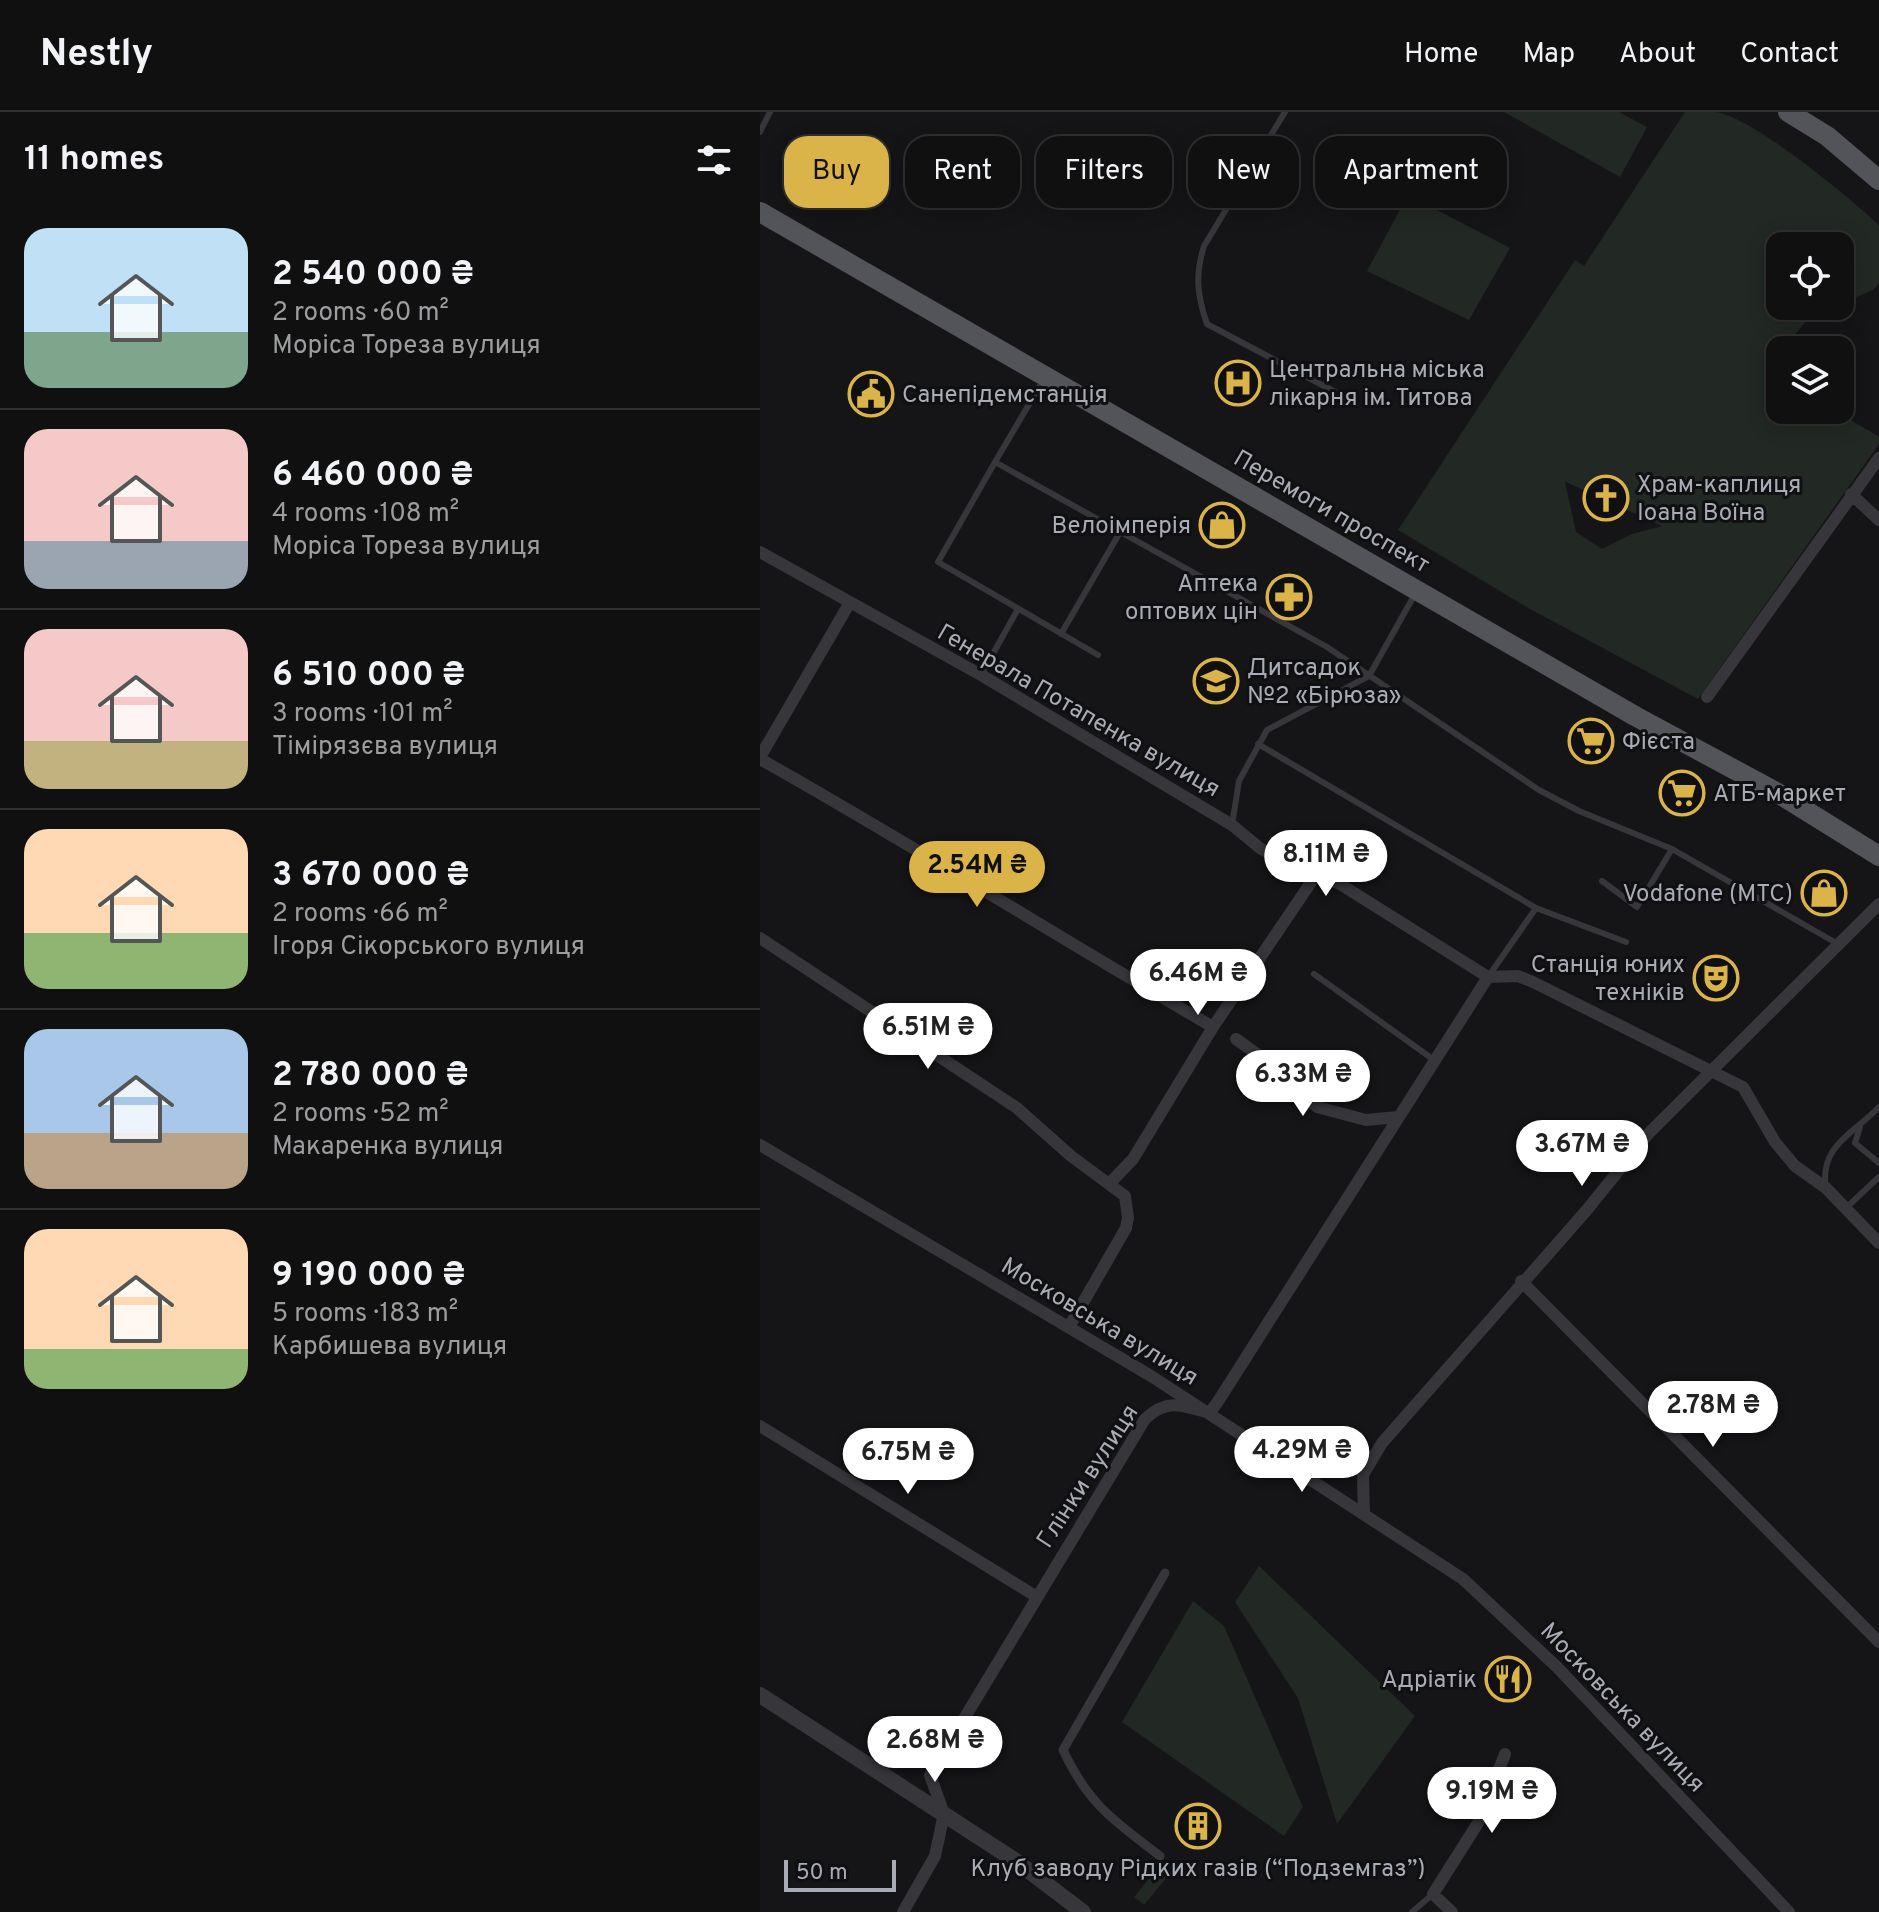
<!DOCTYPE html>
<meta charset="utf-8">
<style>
body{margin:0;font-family:Overpass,sans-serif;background:#1e1e1f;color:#f1f3f6;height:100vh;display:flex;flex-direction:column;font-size:30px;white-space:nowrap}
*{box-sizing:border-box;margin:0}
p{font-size:26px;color:#9c9d9f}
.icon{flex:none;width:44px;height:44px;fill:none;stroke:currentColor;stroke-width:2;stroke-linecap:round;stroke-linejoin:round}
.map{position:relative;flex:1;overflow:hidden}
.sheet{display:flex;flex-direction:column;background:#101011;width:760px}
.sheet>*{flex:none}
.hud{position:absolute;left:24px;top:24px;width:760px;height:72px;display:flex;gap:16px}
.buttons{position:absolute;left:1006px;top:120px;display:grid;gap:16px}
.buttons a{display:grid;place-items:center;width:88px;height:88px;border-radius:16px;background:#101011;box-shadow:0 4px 20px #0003,0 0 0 2px #303031;font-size:40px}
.scale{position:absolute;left:24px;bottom:20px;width:112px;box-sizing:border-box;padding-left:8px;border:4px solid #a9acb5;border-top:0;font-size:22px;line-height:28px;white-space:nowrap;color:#a9acb5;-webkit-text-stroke:6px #101012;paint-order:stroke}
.price{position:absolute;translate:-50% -68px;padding:0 18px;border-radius:28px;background:#fff;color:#222;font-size:26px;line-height:52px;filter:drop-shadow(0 2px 4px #0008)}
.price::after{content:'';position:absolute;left:50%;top:48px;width:24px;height:18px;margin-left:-12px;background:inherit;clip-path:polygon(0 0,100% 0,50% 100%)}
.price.active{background:#dbb449;color:#111}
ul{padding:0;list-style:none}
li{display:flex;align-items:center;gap:24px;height:200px;padding:0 24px}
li+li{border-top:2px solid #303031}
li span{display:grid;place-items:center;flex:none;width:224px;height:160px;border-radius:24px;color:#555}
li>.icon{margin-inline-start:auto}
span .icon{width:96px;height:96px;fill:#fffc;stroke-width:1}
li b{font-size:34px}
h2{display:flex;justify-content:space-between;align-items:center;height:96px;padding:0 24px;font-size:34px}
.pill{padding:0 28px;border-radius:24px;background:#101011;box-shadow:0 4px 20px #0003,0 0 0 2px #303031;font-size:28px;line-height:72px}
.pill.active{background:#dbb449;color:#111}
header{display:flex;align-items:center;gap:48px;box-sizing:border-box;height:112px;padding:0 40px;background:#101011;border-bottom:2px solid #303031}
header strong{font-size:38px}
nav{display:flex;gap:44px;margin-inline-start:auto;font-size:28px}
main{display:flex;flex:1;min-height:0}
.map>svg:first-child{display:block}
.green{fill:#222823;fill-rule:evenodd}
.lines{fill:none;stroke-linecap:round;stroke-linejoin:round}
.service{stroke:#37373b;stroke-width:6}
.pedestrian{stroke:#37373b;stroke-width:9}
.minor{stroke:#37373b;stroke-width:12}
.tertiary{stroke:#37373b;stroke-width:16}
.primary{stroke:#53545a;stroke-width:20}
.labels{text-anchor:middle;stroke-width:6;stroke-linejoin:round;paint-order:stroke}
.poi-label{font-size:24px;fill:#a9acb5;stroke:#101012;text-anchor:start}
.street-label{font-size:24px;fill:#a9acb5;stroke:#101012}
</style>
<header>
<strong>Nestly</strong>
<nav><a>Home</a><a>Map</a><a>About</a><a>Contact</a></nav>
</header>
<main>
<section class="sheet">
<h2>11 homes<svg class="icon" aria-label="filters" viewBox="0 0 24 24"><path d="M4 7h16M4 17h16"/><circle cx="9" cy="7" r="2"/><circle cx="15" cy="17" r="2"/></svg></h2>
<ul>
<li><span style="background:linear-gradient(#bfe0f5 65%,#7fa58c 0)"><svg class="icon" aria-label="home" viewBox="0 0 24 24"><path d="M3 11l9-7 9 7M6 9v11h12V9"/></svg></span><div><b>2 540 000 ₴</b><p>2 rooms · 60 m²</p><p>Моріса Тореза вулиця</p></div></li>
<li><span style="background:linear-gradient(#f6c9c9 70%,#9aa5b1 0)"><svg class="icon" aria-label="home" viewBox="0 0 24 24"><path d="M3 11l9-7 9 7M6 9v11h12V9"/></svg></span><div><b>6 460 000 ₴</b><p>4 rooms · 108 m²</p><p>Моріса Тореза вулиця</p></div></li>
<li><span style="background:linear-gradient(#f6c9c9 70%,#c2b280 0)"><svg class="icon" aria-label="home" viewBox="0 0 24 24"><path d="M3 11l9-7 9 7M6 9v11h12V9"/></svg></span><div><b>6 510 000 ₴</b><p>3 rooms · 101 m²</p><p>Тімірязєва вулиця</p></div></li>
<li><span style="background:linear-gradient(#ffd9b3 65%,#8fb573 0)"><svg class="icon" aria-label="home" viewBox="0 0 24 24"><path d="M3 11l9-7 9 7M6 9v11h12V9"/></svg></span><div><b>3 670 000 ₴</b><p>2 rooms · 66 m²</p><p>Ігоря Сікорського вулиця</p></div></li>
<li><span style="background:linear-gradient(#a9c7e8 65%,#b9a48a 0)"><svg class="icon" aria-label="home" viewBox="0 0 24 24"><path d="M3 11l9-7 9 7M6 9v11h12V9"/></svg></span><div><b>2 780 000 ₴</b><p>2 rooms · 52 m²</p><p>Макаренка вулиця</p></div></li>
<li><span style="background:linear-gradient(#ffd9b3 75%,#8fb573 0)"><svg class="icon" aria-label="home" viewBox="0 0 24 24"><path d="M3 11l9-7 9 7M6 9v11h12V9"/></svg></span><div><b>9 190 000 ₴</b><p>5 rooms · 183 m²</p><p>Карбишева вулиця</p></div></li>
</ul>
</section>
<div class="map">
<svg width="1119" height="1800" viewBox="0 0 1119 1800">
<rect width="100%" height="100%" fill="#151517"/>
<!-- green -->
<path class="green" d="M744,0h115l28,15 -27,50z
M925,0c10,0 21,0 31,0 38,6 133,85 163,113v58l-6,7 -33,14v-58h-60v60h55l-26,11 -41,52 12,8v33h54l45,27v7l-181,255 -170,-91 -130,-78 177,-270 9,6zM805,370h1l96,44 -30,8 -30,15 -26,-17z
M648,83l102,53 -41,72 -102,-49z
M499,1454l156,150 -78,108 -39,-126 -63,-96z
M433,1489l31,25 79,181 -19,29 -162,-114z
M397,1757l10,8 -23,28 -10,-8z"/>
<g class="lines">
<!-- service -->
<path class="service" d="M525,0l-81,134c-9,29 -7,49 3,78l147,78
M0,20l10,-20
M235,350l49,-83
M301,522l58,-100
M338,543l-160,-93 57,-100 332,185 212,143 40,21 93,38 166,95
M221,563l37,-66
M498,632l278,164 90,34
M472,713l7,-44 28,-51 102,-54 46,-82
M842,769l35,26 35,-58
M554,862l120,86
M728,865l48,-69
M1100,1015l-5,16 24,20
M1066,1076c-7,-42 27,-54 53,-81
M1086,1096l33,-31
M652,1800l21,-18"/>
<!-- pedestrian -->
<path class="pedestrian" d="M400,1744c-47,-36 -71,-51 -97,-106l102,-177"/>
<!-- minor -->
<path class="minor" d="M1091,382l28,26
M0,440l221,123 251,150 29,24 79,35 148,93 30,-1 15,6 210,105 32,55 20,24 31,22 53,55
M947,585l172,-239
M0,645l89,-153
M0,647c153,86 301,180 453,268
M0,826l257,170 54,48 54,40 3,22 -2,10 -57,99
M476,927l53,38 13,17 15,13 49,13 32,-3
M0,1033l391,231 312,203 95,89 231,244
M350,1071l23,-24 80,-132 103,-152
M761,1169l358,361
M0,1314l277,171
M604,1402l-1,-39 19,-32 204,-232 63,-78 230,-229
M143,1800l32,-56 9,-42 -14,-39 215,-356c22,-21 37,-14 64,-6l8,-10 271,-426
M692,1800l-19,-18 45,-71 27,-69"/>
<!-- tertiary -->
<path class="tertiary" d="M0,1583l256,166 67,51"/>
<!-- primary -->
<path class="primary" d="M1028,0l39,24 52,44
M0,100l875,504 141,76 103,64"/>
</g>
<!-- icons -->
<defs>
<g id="hospital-ring" transform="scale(2.3)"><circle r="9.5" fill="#101012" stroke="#dbb449" stroke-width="1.5"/><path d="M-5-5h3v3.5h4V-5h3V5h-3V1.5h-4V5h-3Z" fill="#dbb449"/></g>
<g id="civic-ring" transform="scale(2.3)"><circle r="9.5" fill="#101012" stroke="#dbb449" stroke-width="1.5"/><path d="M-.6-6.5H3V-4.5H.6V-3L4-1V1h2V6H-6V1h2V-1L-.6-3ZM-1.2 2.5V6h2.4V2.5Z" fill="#dbb449"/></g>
<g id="church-ring" transform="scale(2.3)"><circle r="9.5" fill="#101012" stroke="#dbb449" stroke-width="1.5"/><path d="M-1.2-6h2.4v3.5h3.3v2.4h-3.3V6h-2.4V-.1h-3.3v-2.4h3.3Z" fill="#dbb449"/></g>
<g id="shop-ring" transform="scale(2.3)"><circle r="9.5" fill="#101012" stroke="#dbb449" stroke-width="1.5"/><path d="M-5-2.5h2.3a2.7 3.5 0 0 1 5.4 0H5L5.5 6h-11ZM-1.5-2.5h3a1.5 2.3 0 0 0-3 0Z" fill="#dbb449"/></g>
<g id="pharmacy-ring" transform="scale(2.3)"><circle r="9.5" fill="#101012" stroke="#dbb449" stroke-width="1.5"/><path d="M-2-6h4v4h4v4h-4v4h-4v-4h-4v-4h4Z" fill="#dbb449"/></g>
<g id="school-ring" transform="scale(2.3)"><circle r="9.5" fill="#101012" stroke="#dbb449" stroke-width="1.5"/><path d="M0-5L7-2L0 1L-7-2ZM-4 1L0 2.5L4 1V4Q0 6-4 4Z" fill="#dbb449"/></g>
<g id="supermarket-ring" transform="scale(2.3)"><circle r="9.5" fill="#101012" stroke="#dbb449" stroke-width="1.5"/><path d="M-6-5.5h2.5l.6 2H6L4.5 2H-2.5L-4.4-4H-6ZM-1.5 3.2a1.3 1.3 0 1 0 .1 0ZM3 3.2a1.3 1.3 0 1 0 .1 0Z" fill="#dbb449"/></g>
<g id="theatre-ring" transform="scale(2.3)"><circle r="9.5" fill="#101012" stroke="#dbb449" stroke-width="1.5"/><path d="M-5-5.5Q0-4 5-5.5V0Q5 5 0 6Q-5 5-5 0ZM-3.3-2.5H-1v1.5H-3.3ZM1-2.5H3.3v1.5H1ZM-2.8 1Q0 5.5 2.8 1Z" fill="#dbb449"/></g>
<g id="restaurant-ring" transform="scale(2.3)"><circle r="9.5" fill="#101012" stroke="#dbb449" stroke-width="1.5"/><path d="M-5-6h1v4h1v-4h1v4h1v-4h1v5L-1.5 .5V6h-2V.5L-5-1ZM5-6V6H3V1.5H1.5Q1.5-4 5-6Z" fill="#dbb449"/></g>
<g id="building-ring" transform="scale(2.3)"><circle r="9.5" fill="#101012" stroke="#dbb449" stroke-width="1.5"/><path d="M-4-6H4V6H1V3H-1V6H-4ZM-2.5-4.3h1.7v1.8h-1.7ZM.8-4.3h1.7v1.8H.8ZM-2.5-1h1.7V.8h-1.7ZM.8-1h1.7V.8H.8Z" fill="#dbb449"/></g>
</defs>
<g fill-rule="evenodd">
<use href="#hospital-ring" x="478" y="271"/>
<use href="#civic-ring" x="111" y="282"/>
<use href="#church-ring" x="846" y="386"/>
<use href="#shop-ring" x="462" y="413"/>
<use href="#pharmacy-ring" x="529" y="485"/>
<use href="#school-ring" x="456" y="569"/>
<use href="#supermarket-ring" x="831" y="629"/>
<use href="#supermarket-ring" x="922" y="681"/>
<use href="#shop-ring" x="1064" y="781"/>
<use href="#theatre-ring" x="956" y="866"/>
<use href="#restaurant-ring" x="748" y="1567"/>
<use href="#building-ring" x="438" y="1714"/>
</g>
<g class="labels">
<!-- poi labels -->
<g class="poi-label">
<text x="509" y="265">Центральна міська<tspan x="509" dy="28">лікарня ім. Титова</tspan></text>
<text x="142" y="290">Санепідемстанція</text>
<text x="877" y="380">Храм-каплиця<tspan x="877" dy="28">Іоана Воїна</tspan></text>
<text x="431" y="421" text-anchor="end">Велоімперія</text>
<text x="498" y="479" text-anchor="end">Аптека<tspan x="498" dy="28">оптових цін</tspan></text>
<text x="487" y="563">Дитсадок<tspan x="487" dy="28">№2 «Бірюза»</tspan></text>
<text x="862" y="637">Фієста</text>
<text x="953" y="689">АТБ-маркет</text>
<text x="1033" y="789" text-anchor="end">Vodafone (МТС)</text>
<text x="925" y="860" text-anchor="end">Станція юних<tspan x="925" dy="28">техніків</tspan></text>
<text x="717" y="1575" text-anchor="end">Адріатік</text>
<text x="438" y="1764" text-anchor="middle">Клуб заводу Рідких газів (“Подземгаз”)</text>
</g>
<!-- street labels -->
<g class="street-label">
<text transform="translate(572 399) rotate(30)" y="8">Перемоги проспект</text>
<text transform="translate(319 598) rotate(30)" y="8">Генерала Потапенка вулиця</text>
<text transform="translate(340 1209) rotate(31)" y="8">Московська вулиця</text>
<text transform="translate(327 1364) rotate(-57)" y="8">Глінки вулиця</text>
<text transform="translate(863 1595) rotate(46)" y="8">Московська вулиця</text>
</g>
</g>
</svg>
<div class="buttons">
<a><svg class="icon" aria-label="locate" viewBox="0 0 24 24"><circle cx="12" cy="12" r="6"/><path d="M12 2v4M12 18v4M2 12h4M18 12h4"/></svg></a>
<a><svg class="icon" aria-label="layers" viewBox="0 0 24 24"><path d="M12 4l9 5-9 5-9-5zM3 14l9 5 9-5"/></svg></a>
</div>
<div class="scale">50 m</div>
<b class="price" style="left:566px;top:786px">8.11M ₴</b>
<b class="price active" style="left:217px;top:797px">2.54M ₴</b>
<b class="price" style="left:438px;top:905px">6.46M ₴</b>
<b class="price" style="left:168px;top:959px">6.51M ₴</b>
<b class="price" style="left:543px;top:1006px">6.33M ₴</b>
<b class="price" style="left:822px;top:1076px">3.67M ₴</b>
<b class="price" style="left:953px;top:1337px">2.78M ₴</b>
<b class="price" style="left:542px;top:1382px">4.29M ₴</b>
<b class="price" style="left:148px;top:1384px">6.75M ₴</b>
<b class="price" style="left:175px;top:1672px">2.68M ₴</b>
<b class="price" style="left:732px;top:1723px">9.19M ₴</b>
<div class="hud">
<a class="pill active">Buy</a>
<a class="pill">Rent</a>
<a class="pill">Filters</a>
<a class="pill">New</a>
<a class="pill">Apartment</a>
</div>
</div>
</main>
